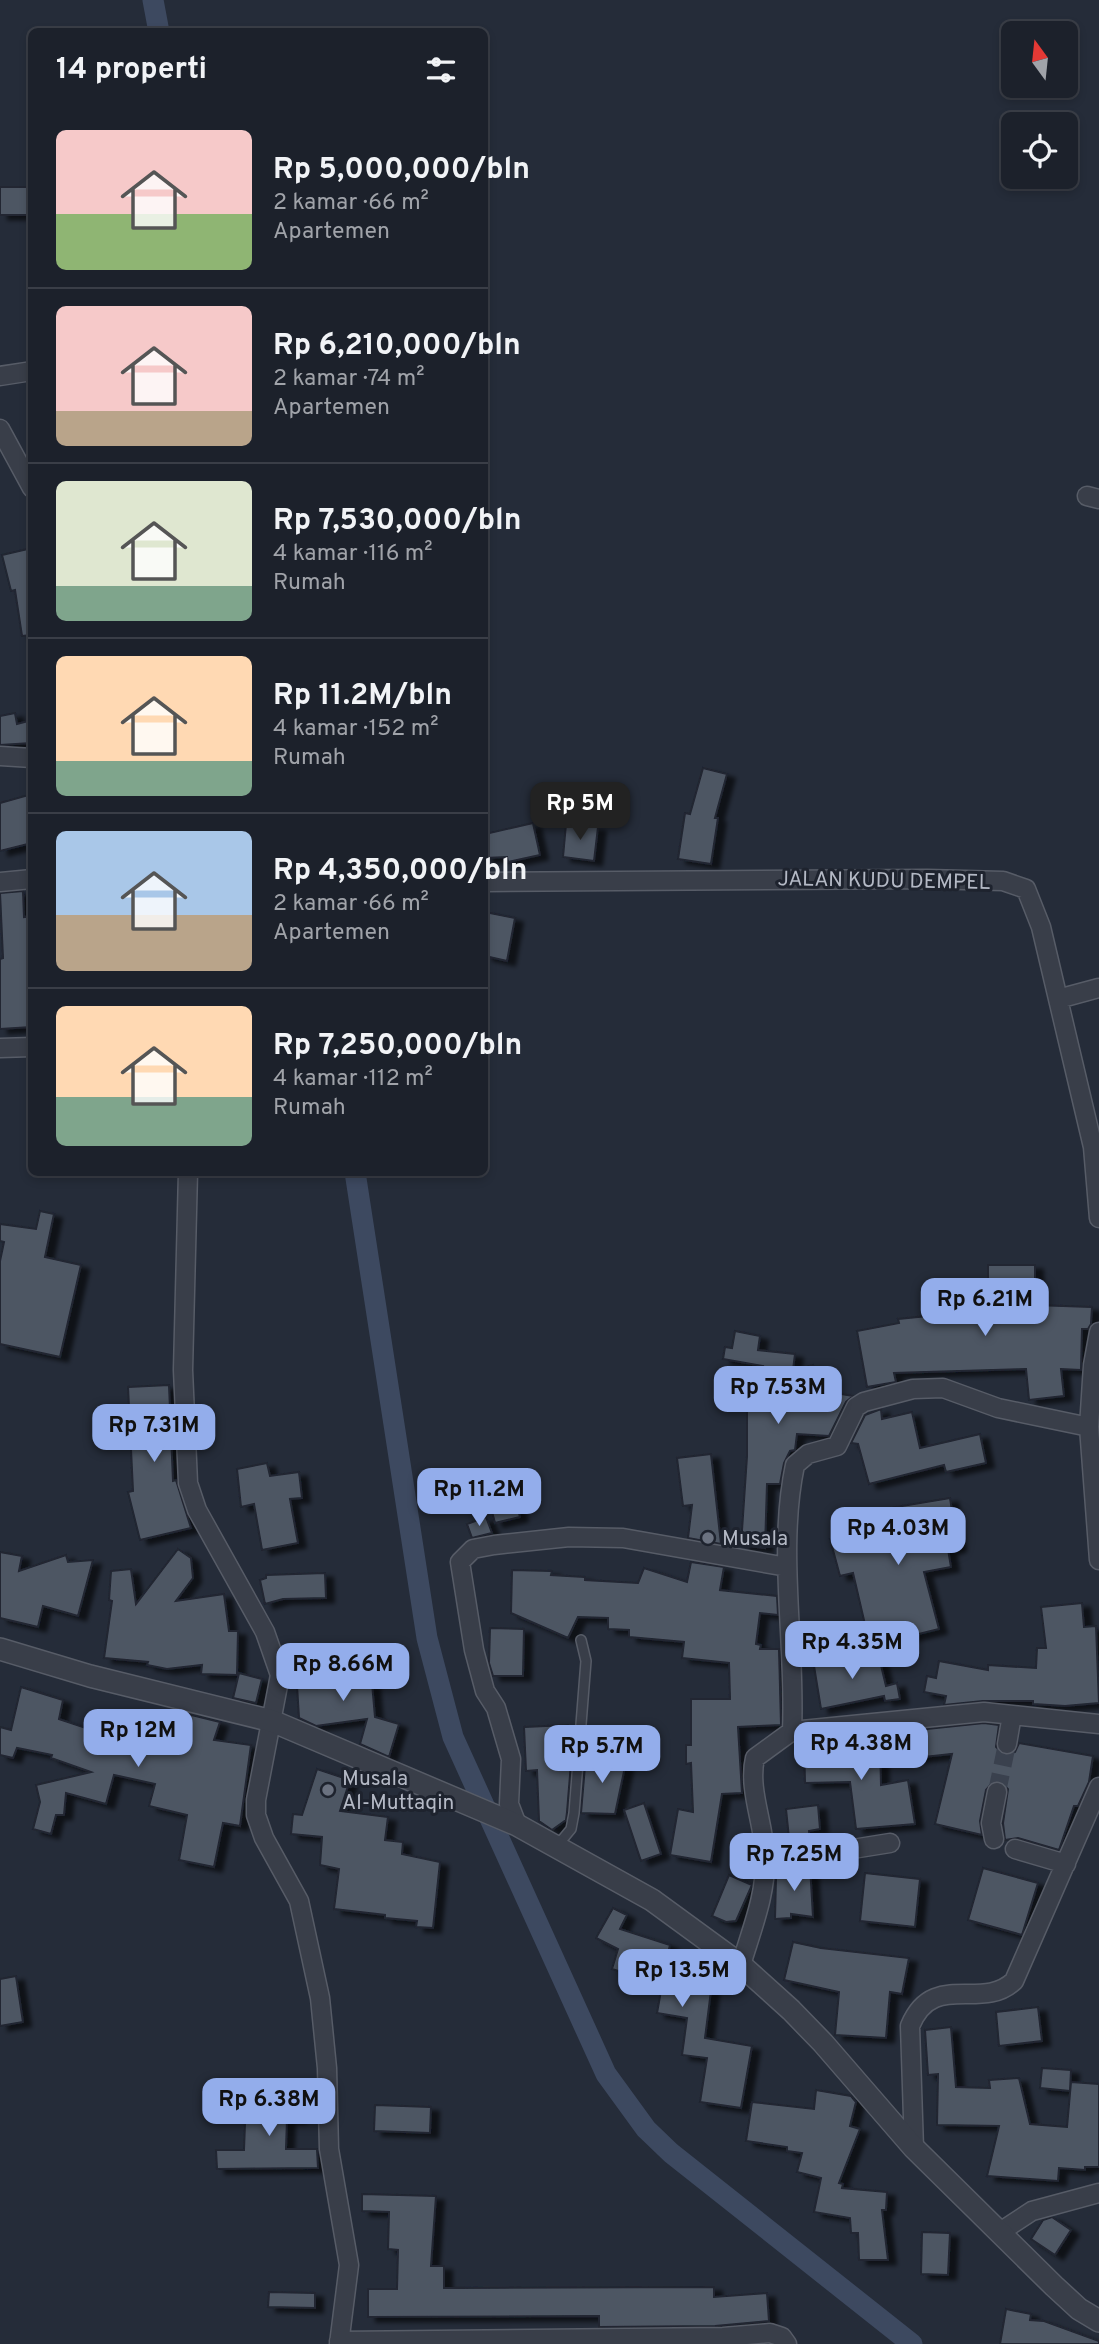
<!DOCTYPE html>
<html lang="id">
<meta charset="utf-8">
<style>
body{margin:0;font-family:Overpass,sans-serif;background:#292e37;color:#f1f3f6;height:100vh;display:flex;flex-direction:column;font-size:26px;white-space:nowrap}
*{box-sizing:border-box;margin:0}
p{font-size:23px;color:#a0a3a9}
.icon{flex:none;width:38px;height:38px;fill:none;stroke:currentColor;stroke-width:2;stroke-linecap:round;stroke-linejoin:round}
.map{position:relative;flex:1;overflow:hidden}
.side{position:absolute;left:28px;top:28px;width:460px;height:1148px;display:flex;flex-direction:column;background:#1c212b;border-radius:10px;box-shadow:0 4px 10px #0003,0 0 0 2px #3a3e47}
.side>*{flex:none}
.needle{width:46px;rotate:345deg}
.controls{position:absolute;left:1001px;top:21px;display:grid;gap:14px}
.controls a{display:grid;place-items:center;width:77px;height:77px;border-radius:10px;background:#1c212b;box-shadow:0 4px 10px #0003,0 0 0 2px #3a3e47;font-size:35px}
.price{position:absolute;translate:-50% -60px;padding:0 16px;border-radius:14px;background:#93adeb;color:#111;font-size:23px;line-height:46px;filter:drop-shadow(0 2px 4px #0008)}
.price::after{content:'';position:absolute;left:50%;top:42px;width:21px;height:16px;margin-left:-10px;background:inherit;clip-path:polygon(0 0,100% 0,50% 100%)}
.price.selected{background:#222;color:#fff}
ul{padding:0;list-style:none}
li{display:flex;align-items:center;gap:21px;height:175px;padding:0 28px}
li+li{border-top:2px solid #3a3e47}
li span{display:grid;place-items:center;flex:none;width:196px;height:140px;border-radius:10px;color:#555}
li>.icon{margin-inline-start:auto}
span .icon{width:84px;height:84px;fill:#fffc;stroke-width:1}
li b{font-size:30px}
h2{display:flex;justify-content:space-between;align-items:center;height:84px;padding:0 28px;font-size:30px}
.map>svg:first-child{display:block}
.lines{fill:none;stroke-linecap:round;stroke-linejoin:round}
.canal{stroke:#3d4960;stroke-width:21}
.building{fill:#4e5664;stroke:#202530;stroke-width:2;filter:url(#shadow)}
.minor-tunnel{stroke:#3a414e;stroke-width:18;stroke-dasharray:18 9;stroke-linecap:butt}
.service-casing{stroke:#575c67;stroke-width:12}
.minor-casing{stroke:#575c67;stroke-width:21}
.tertiary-casing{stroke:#575c67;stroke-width:24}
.service{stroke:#393e49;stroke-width:9}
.minor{stroke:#393e49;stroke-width:18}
.tertiary{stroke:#393e49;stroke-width:21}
.worship-dot{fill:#6b7280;stroke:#1e232e;stroke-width:2.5}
.labels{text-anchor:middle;stroke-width:6;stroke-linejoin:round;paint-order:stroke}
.street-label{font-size:21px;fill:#b4b9c5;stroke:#1e232e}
.poi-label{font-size:21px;fill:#b4b9c5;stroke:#1e232e;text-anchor:start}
</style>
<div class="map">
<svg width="1099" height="2344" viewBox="0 0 1099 2344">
<defs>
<filter id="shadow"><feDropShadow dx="8" dy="4.5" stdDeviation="2" flood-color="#0009"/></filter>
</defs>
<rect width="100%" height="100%" fill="#252c39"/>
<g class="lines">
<!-- canal -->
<path class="canal" d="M153,0l6,32
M355,1172l72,466 26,99 153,337 40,55 25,24 241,191"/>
</g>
<!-- building -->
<path class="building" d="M0,187h32v28h-32z
M32,548v87l-10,1 -7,-46 -4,1 -9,-36z
M15,713l2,11 15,-4v23l-32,2v-29z
M703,768l24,6 -12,44h3l-7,46 -33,-5 7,-46 5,1z
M32,794v49l-32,8v-48z
M533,823l7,32 -32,7 -1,-5 -22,1v-24z
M566,824l32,3 -4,34 -31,-4z
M23,891l1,26 8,-1v111l-32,2v-70l3,-1 -3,-65z
M485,912l30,6 -8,43 -22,-5z
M40,1211l14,3 -9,43 36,8 -21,92 -60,-13v-83l4,-19 -4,-1v-17l36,5z
M988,1265h47v40l57,2 -1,17 -3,5h-6l-1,41 -20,-1 3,27 -35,4 -3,-31 -132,4 2,9 -29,5 -10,-56 42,-8 -1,-4 49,-5v-4l41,1z
M735,1331l25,5 -2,14 37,4 -2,16 20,-5 3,17h8v9l29,5 -7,6 -17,34 -32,-2 -2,16 -5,1 -6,12 -4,21h-13l-2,64 -24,-3 6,-89v-52l30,-2 3,-29 -18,-2 1,-5 -40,-7 2,-12 7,1z
M169,1385l4,96 3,-1 15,48 -51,12 -12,-48 5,-1 -5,-104z
M881,1409l1,10 30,-7 8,36 60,-14 6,29 -40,9 -2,-7 -75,19 -11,-40 -7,-1 14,-28z
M711,1454l10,90 -33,-6 4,-33 -9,1 -6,-48z
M267,1463l3,13 29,-4 3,26 -12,1 8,44 -36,7 -8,-46 -13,3 -4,-38z
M515,1497l5,20 -25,6 -5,-19z
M950,1498l8,49 -10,2 3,18 -27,5 15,57 -69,17 -17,-73 -13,3 -10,-37 50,-12 -2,-17z
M486,1517l6,16 -20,5 -5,-14z
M178,1549l13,9 2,20 -17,23 48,-7 5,37h9l-1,44 -36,-1 1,-9 -35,4 -20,-4 1,-3 -44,-4 8,-57 -3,-1 2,-29 20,-2 5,35z
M0,1552l22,4 -3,15 47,-16 2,7 25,-2 -15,56 -35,-10 -5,21 -38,-9z
M691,1562l33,5 -4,23 57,6 1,19 -18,-2 -4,31 5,1 -1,4h19l2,76 -43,2 4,66 -20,1 -11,68 -41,-7 8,-46 15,3 -2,-49 -5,1v-19h5v-46h39l-1,-36 -47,-5 2,-16 -55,-5v-7l-21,-1v-11l-30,-1 -10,21 -57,-25 1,-43 40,1 -1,4 34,2v3l53,3 6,-15 43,14z
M325,1573l1,25 -43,1 -18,5 -5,-24 6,-2v-3z
M1082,1603l2,24 12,-1 3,77 -34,3 -32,-2v-3h-50l-39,4 2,-9 -22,-4 3,-16 9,2 3,-17 49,9v-5l48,3 1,-20h9l-5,-41z
M490,1628l34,1 -1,47h-30l-4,-13z
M878,1653l8,33 11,-3 3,16 -15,2 -1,-5 -63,13 -8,-49 26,-4 1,5z
M349,1656l16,12 -12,16 19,-1 3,34 24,7 -10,33 -29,-13 7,-25 -51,7 -17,-8 -3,-49 47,-4z
M239,1673l23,6 -6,24 -23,-5z
M21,1687l42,13 -4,19 39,13 1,-4 33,11 1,-3 38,5 4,-30 45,11 -6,18 37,5 -11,81 -17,-3 -9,44 -35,-7 8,-45 -38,-9 6,-22 -41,-9 -8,29 -40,-11 -2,22h-8l-5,19 -18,-5 7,-27 -4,-17 55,-13 -40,-14 1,-3 -35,-7 -4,10 -13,-3v-28l11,3z
M984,1723l15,2 -3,22 8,8 11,-3 4,-9 74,13 -4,26 -11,24h-4l-15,44 -41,-12 -13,2 -2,-17 5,-34 -8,-8 -7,1 -7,8 -6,31 2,14 -47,-11 17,-70 -37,4 2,-28z
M568,1725l4,26 -5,61 -1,8 -14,10 -13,-9 -2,-51 -11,1 -2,-44z
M880,1741l1,44 27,-5 7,44 -59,5 -6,-47 -45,1 -1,-40z
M586,1754l40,8 -11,52 -34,-1z
M317,1769l33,11 -10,31 48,6 -3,23 18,2 -1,12 38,8 -7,66 -17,-1 1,-6 -32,-3v-3l-51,-6 5,-40 -19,-4 2,-28 -31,-3 2,-20 9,1z
M644,1803l17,51 -20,7 -17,-51z
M818,1805l2,24 -11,2 1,11 -30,3 -1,-6 10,-1 -3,-29z
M810,1865l3,52 -22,-3v4l-16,1 1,-42h7l-1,-10z
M983,1868l55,15 -16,52 -54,-15z
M865,1873l55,6 -5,48 -55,-6z
M729,1875l23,10 -16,36 -10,1 -14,-6z
M613,1908l14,7 -7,14 50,16 -4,17 16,-6 11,25 19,2 -7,55 47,8 -11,62 -41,-6 7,-44 -25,-3 5,-37 -30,-5 5,-28 -50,-16 6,-20 -22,-11z
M793,1942l28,6 88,10 -7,36 -12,-2 -4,46 -51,-3 4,-43 -55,-12z
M16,1976l7,46 -23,4v-47z
M1038,2007l4,34 -43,5 -3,-34z
M951,2027l5,60 34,1 -1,-8 30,-2 11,46 37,3 4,-45 28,2v83h-14v3l-26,-2 -1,13 -71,-5 12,-50 -62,-1 1,-51 -10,1 -3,-45z
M1042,2068l29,2 -1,21 -30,-3z
M816,2090l35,6 5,6 -6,24 10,3 -21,54 4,1 -1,4 45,4 -1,18h-4l6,50h-29l-1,-27h-7l-1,-15 -36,-6 7,-34 -24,-6 5,-19 -15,-2v-4l-41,-6 6,-39 62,7z
M257,2093h41v26h-11l-1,30h31l1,19 -101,1 -1,-19h28l1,-27h11z
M375,2105l56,2 -1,26 -56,-2z
M362,2194l74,2 -5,70h13v22l270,-1v10l53,-4 2,28 -54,5 -116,1v-11l-231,1v-28h29l1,-39 -10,-1 1,-37 -27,-1z
M1052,2217l19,13 -16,25 -24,-16 12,-19z
M922,2232l28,1 -2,42 -27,-1z
M269,2292l46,1v15l-47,-1z
M1006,2309l25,5 -1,6 14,1 55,20v3h-99z"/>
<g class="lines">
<!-- minor-tunnel -->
<path class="minor-tunnel" d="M997,1792l10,-48"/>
<!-- service casing -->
<g class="service-casing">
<path id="service" d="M557,1846l14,-17 3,-16 12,-152 -5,-21"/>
</g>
<!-- minor casing -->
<g class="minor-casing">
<path id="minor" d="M0,376l32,-5
M0,429l32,59
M1087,496l12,3
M0,756l32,2
M0,882l32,-3
M485,882l442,-3 76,2 23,8 15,38 52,220 6,71
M1058,999l41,-11
M0,1048l32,-1
M188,1172l-5,198 5,113 9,27 68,122 15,43 -24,125v15l8,23 35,63 21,97 7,70 2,81 20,116 -10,79
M1089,1427l10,133
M792,1731l192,-19 115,12
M1007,1744l5,-29
M517,1825l-8,-21 2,-45 -15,-51 -11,-17 -11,-41 -14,-88 13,-13 21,-4 75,-8 54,1 164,29
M994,1839l-3,-16 6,-31
M1015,1849l51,15
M765,1857l69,-5 56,-9
M741,1965c11,-37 26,-72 24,-111 -2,-33 -17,-66 -10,-96l37,-27c4,-87 -15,-181 3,-266l13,-11 29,-8 19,-39 8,-5 49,-13 30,-1 55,20 91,19 4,-62 6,-33
M914,2148l-4,-122c23,-56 71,-14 104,-45l85,-194
M1000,2232l32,-21 67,-18
M339,2341l384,-4 47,-4 12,4 5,7"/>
</g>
<!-- tertiary casing -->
<g class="tertiary-casing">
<path id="tertiary" d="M0,1649l90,27 182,45 245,104 135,75 89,65 50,45 32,33 91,105 140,138 25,23 20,12"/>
</g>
<!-- service -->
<use href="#service" class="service"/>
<!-- minor -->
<use href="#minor" class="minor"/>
<!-- tertiary -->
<use href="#tertiary" class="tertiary"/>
</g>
<!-- markers -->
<g class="worship-dot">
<circle cx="708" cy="1538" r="7"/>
<circle cx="328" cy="1790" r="7"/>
</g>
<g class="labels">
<!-- street labels -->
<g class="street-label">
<text transform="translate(884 880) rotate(1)" y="7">JALAN KUDU DEMPEL</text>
</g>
<!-- poi labels -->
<g class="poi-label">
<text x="722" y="1545">Musala</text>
<text x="342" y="1785">Musala<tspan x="342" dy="24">Al-Muttaqin</tspan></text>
</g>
</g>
</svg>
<div class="controls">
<a><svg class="needle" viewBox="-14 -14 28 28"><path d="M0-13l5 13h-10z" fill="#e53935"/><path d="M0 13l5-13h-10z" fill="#a0a3a9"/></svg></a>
<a><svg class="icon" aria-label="locate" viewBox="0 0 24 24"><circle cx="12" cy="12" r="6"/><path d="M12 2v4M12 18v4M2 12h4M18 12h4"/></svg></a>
</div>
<b class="price selected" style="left:580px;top:842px">Rp 5M</b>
<b class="price" style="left:985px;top:1338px">Rp 6.21M</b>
<b class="price" style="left:778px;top:1426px">Rp 7.53M</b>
<b class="price" style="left:154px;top:1464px">Rp 7.31M</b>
<b class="price" style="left:479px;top:1528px">Rp 11.2M</b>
<b class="price" style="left:898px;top:1567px">Rp 4.03M</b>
<b class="price" style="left:852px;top:1681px">Rp 4.35M</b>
<b class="price" style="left:343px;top:1703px">Rp 8.66M</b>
<b class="price" style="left:138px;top:1769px">Rp 12M</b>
<b class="price" style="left:861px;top:1782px">Rp 4.38M</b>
<b class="price" style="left:602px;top:1785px">Rp 5.7M</b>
<b class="price" style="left:794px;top:1893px">Rp 7.25M</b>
<b class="price" style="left:682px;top:2009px">Rp 13.5M</b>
<b class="price" style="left:269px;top:2138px">Rp 6.38M</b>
<section class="side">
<h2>14 properti<svg class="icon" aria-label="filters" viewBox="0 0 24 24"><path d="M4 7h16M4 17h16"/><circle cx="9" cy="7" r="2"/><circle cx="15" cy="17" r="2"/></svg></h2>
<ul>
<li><span style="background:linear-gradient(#f6c9c9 60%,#8fb573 0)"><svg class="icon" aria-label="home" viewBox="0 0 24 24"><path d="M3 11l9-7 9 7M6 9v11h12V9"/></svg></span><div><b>Rp 5,000,000/bln</b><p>2 kamar · 66 m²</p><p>Apartemen</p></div></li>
<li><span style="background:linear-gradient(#f6c9c9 75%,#b9a48a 0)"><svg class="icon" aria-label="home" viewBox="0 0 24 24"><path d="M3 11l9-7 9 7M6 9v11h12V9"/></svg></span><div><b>Rp 6,210,000/bln</b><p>2 kamar · 74 m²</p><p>Apartemen</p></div></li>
<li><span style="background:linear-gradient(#dfe7d0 75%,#7fa58c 0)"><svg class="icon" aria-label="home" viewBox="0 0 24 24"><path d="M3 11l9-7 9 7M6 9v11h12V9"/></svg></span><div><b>Rp 7,530,000/bln</b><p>4 kamar · 116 m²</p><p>Rumah</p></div></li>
<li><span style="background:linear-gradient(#ffd9b3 75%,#7fa58c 0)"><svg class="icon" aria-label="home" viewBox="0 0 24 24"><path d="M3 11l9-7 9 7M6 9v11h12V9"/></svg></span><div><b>Rp 11.2M/bln</b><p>4 kamar · 152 m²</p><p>Rumah</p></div></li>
<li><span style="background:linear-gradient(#a9c7e8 60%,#b9a48a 0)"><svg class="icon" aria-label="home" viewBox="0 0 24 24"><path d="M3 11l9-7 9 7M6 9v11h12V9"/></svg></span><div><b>Rp 4,350,000/bln</b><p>2 kamar · 66 m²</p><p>Apartemen</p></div></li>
<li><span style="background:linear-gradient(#ffd9b3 65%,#7fa58c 0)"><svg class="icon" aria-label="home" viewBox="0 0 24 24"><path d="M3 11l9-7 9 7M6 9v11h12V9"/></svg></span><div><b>Rp 7,250,000/bln</b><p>4 kamar · 112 m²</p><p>Rumah</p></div></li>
</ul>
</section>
</div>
